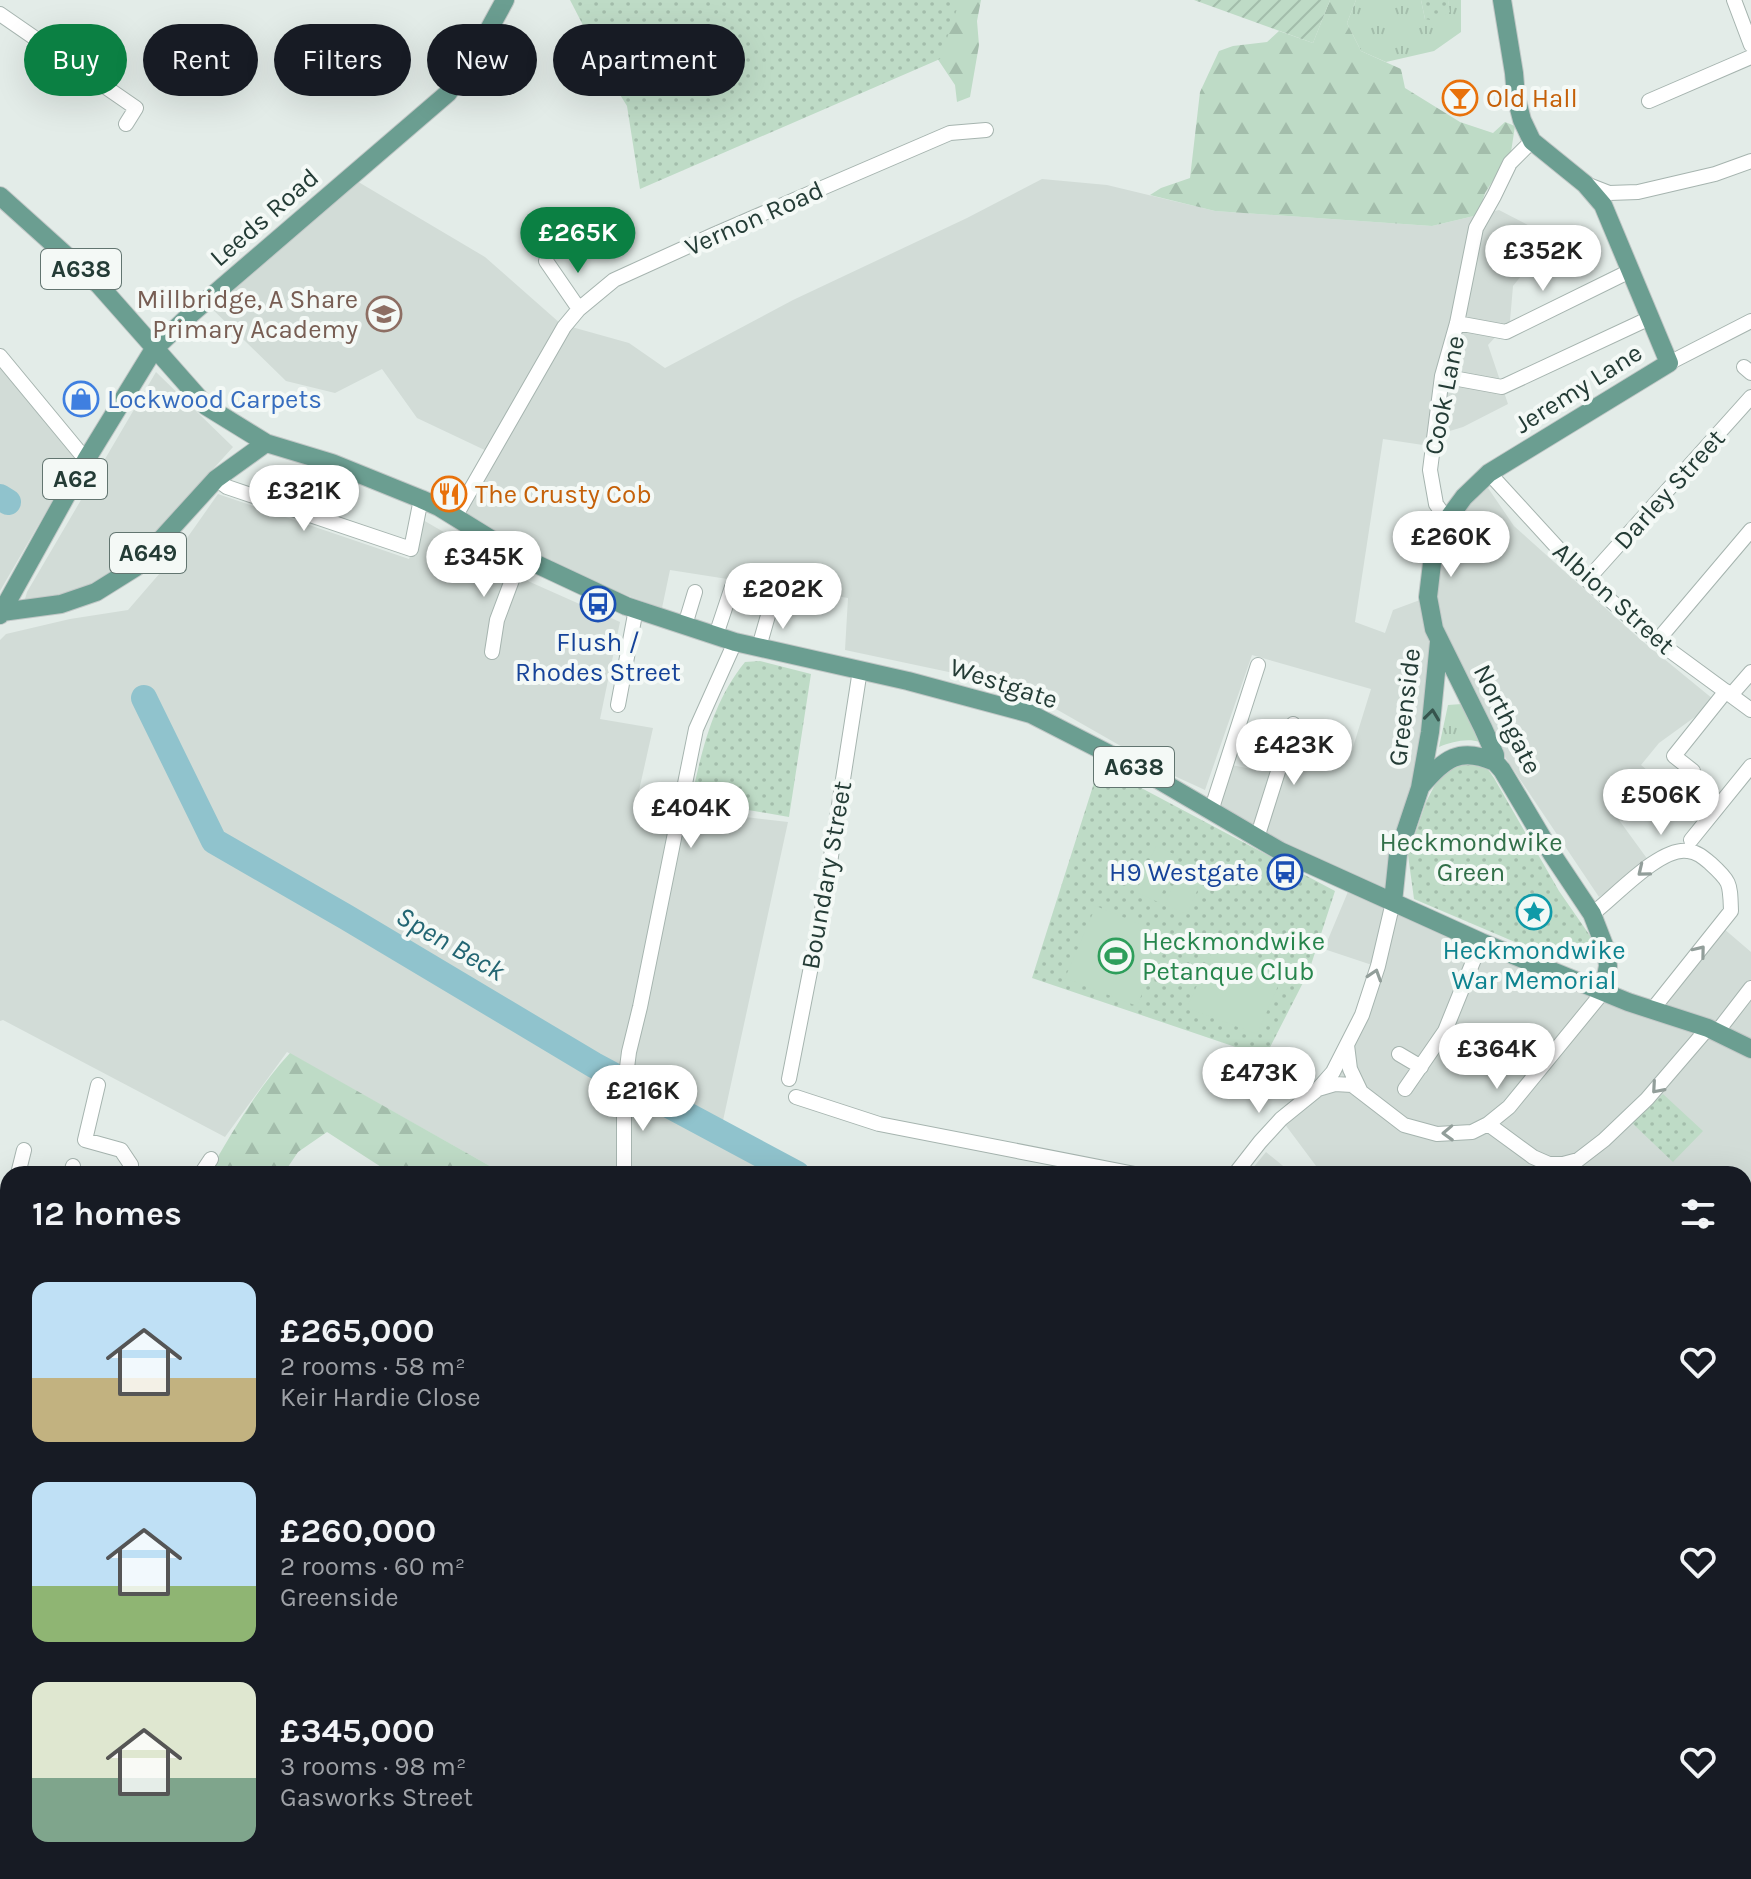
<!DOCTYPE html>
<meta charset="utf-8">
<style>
body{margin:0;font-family:Karla,sans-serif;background:#242831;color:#f1f3f6;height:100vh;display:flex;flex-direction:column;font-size:30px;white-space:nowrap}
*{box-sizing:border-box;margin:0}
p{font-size:26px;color:#9ea1a6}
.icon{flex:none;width:44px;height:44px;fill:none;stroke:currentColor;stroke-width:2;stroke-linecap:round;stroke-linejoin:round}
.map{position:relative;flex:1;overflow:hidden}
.side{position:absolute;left:0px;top:1166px;width:1752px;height:714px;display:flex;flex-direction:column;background:#171b24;border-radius:24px 24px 0 0;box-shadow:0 8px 32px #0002}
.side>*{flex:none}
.hud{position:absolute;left:24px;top:24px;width:800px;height:72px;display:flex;gap:16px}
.price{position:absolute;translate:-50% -68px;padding:0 18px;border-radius:28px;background:#fff;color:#222;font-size:26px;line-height:52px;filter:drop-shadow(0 2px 4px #0008)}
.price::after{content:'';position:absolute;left:50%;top:48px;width:24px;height:18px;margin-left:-12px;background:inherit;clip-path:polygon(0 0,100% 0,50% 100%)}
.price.active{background:#0b8043;color:#fff}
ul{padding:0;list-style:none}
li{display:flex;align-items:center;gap:24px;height:200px;padding:0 32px}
li span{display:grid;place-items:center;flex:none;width:224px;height:160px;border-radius:16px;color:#555}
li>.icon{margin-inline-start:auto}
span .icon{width:96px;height:96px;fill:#fffc;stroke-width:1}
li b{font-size:34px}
h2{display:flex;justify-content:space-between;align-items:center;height:96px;padding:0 32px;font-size:34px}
.chip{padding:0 28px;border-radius:36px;background:#171b24;box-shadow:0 8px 32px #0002;font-size:28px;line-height:72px}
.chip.active{background:#0b8043;color:#fff}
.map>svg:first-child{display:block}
.built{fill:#d2dcd7}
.grass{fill:url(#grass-tufts)}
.forest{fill:url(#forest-firs)}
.park{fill:url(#park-dots)}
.garden{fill:url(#garden-furrows)}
.pitch{fill:#bedbc6}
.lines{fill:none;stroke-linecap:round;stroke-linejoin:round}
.river{stroke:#90c3cd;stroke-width:26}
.minor-casing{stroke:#a6b4af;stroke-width:16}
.major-casing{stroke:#c2c8c7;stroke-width:20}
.minor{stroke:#fff;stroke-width:14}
.major{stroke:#6b9e91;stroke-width:18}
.oneway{stroke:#36544d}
.oneway2{stroke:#929e9a}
.labels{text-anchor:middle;stroke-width:8;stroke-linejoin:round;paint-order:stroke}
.shield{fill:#f4f9f6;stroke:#627570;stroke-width:2}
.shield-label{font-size:24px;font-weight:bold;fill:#243c36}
.food-label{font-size:26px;fill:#c56008;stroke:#f4f9f6;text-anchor:start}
.street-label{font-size:26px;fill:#243c36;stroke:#f4f9f6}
.education-label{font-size:26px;fill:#785e54;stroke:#f4f9f6;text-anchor:end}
.shop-label{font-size:26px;fill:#366cbe;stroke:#f4f9f6;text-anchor:start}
.transit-label{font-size:26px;fill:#164399;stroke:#f4f9f6}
.park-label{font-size:26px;fill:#327049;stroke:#f4f9f6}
.leisure-label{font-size:26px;fill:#27864d;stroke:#f4f9f6;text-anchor:start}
.culture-label{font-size:26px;fill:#0d838f;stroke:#f4f9f6}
.water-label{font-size:28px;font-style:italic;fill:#236673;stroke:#f4f9f6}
</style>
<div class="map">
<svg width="1751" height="1879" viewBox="0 0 1751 1879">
<defs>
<pattern id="grass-tufts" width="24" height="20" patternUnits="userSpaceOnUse" patternTransform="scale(2)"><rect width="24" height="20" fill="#bedbc6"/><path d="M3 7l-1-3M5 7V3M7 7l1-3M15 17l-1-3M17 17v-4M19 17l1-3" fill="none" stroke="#a3bdab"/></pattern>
<pattern id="forest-firs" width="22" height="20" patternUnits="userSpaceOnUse" patternTransform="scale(2)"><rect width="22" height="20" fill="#bedbc6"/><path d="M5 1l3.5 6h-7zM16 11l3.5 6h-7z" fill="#a3bdab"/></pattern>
<pattern id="park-dots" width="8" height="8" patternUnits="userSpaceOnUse" patternTransform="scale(2)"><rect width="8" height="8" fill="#bedbc6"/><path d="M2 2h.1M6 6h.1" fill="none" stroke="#a3bdab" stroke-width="1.8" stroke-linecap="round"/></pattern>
<pattern id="garden-furrows" width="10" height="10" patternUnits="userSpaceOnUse" patternTransform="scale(2)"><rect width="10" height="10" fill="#bedbc6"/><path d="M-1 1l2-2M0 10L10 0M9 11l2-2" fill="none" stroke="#a3bdab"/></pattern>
</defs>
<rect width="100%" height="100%" fill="#e3ece8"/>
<!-- built -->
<path class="built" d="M350,177l135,80 76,67 68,19 36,25 128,-68 174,-82 75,-39 65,6 108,26 217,15 67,-16 50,26v16l-19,13 -17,21 -3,35 -22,24 20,59 -45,23 -20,6 -20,12 -40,-6 -28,183 30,11 8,-23 35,-13 19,-77 41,-32 26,38 127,114 72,59 -14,15 -40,29 -18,22 13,11 -35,44 32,44 -52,33 -155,-231 -54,234 271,104 62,-76 28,24v501l-7,-21v-258h-422l-41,-55 52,-47 45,-105 -54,-18 31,-74 -98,-37 -40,-31 15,-42 19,4 11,-25 87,16 22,-71 -119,-34 -47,135 -37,-17 -140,-80 -51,-15 -132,-28 3,-52 -178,-28 -8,38 -89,-32 -112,-62 30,-61 -74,-35 -35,-49 -47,24 -49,-12 -81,-79z
M0,368l76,92 -76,131z
M156,372l77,75 -64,71 -54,54 -22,17 -70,17 4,-14z
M218,494l191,65 14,-39 107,62 90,40 -20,97 53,9 -17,76 152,18 -69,317 59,35h-274l-217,-122 -62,85 -222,-117 -3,1v-381l6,-6 64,-15 58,-9 45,-52z
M1266,1152l27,22h-45z
M1751,1497v120l-7,4v-122z"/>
<!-- grass -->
<path class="grass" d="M1356,0h65l4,19 24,-7 -1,-12h13v32l-27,19 -48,11 -25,-11 -14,-28z
M1462,704l18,38c-14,-4 -28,0 -41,5l9,-42z"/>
<!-- forest -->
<path class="forest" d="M939,0h42l-4,21 2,24 -9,52 -13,5 -2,-17 -30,-45z
M1330,0h26l-9,23 14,28 40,18 4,19 55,34 33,11 12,-11 10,4 -4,26 -26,41 -7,22 -46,11 -217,-15 -65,-16 11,-7 29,-10 10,-86 19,-41 14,-5 34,-4 12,-11 34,12z
M290,1053l214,121h-112l-65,-42 -29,20 -10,15 -7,7h-73c25,-43 48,-84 82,-121z"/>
<!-- park -->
<path class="park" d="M570,0h390l-20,59 -300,130 -13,-83 -13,-21z
M1421,0h27l2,12 -14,9 -11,-2z
M760,661l51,13 -22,143 -98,-17c11,-50 21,-97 54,-138z
M1466,761l21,7 7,10 65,113 34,49 -22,22 -14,-2 -143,-61 -6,-44 18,-53 14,-27z
M1100,766l235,125 -26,80 -44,86 -233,-79 61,-192z
M1663,1094l40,37 -30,31 -41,-39z"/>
<!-- garden -->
<path class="garden" d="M1194,0h136l-17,43z"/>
<!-- pitch -->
<path class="pitch" d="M1156,846l22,10 -20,46 -22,-10z
M1185,859l22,9 -20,46 -22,-9z
M1096,906l70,29 -29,71 -72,-28z
M1217,940l68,30 -28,64 -70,-26z
M1214,1872h153l2,7h-152z"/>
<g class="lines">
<!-- river -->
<path class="river" d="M0,497l8,5
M144,698l70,143 132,76 248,148 203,109
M1383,1872l3,7"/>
<!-- minor casing -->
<g class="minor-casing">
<path id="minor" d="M1734,0l17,45
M0,14l136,94 -10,16
M1649,101l102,-44
M1586,184l23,9 29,-1 77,-18 36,-13
M546,261l33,48
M1457,323l49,9 124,-61
M0,356l86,104
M1669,363l82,-42
M1744,367l7,6
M1442,376l60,11 148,-69
M1489,473l98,107 70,61 94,69
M216,479l11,8 184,62 10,-50
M455,517l109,-190 15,-18 35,-29 99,-45 237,-102 36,-3
M1447,520l-11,-16 -6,-34 12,-94 15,-53 19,-95 18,-32 16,-33 22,-22
M1587,580l164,-183
M685,625l10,-33
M716,635l16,-48
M1657,641l94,-111
M759,647l12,-42
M492,652l5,-32 24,-64
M1731,695l20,-23
M618,705l18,-96
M1693,771l-19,-15 52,-65
M1211,811l47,-146
M1257,838l36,-114
M1691,840l60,-74
M1592,914c22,-16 68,-68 96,-63 9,1 15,6 22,12 21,19 20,20 21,48l-79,99
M1717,1032l34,-44
M1347,1045l3,24 10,21
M1399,1054l22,13
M789,1079l36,-184 35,-225
M98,1085l-13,55 36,10 10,15 -3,9
M1318,1089l17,-5 17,1 52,40 33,9 35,-2 16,-8 21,-17 94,-115
M1405,1089l40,-58 36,-89
M796,1097l83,27 256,50
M1488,1124l45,33 16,7h14l15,-4 26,-20 43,-41 61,-71
M18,1174l6,-24
M71,1174l2,-8
M201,1174l10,-15
M624,1174v-83l5,-39 11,-45 56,-278 39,-87
M1235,1174l25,-32 21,-23 37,-30 15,-17 29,-57 16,-49 15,-64
M1744,1217l7,-4
M4,1229l4,-17
M1747,1306l4,13
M2,1317h6
M1744,1396l7,-3
M1744,1625l7,-5
M1744,1653l7,-4
M0,1781l8,-3
M400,1872l1,4 7,3
M996,1872l5,7
M1070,1872l2,7
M1688,1872l1,7
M832,1879l12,-7"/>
</g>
<!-- major casing -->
<g class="major-casing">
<path id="major" d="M1502,0l12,73 2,24 6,23 10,21 53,43 18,21 66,158 -180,110 -25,24 -17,23 -14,35 -5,42 6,32 49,99 12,27v7l7,8 50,84 40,60 14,36 2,16 -5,26
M0,196l99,89 107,121 60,37 66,20 89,36 18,8 76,47 111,52 109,36 173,39 123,33 121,62 128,75 201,91 147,60 80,26 43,21
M2,612l59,-8 35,-12 40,-25 80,-88 50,-36
M0,615l86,-155 68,-111 37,-35 257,-221 33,-49 24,-44
M1421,786c24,-27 38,-40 74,-24
M1393,902l5,-48 22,-66 10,-56 9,-90"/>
</g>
<!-- minor -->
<use href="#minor" class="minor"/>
<!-- major -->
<use href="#major" class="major"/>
</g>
<!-- one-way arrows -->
<defs><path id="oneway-chevron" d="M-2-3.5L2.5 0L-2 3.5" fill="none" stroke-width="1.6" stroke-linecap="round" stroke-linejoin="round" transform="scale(2)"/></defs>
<use class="oneway" href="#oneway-chevron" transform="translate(1432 715) rotate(-83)"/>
<g class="oneway2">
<use href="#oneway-chevron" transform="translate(1643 871) rotate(141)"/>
<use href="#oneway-chevron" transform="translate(1700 951) rotate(-51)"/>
<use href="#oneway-chevron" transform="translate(1375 975) rotate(-72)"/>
<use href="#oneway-chevron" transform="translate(1657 1088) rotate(131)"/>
<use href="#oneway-chevron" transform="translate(1448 1133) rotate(178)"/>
</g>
<!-- icons -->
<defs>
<g id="bar-ring" transform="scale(1.8)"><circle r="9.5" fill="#f4f9f6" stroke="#e8710a" stroke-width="1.5"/><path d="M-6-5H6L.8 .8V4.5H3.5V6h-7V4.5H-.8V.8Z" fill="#e8710a"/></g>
<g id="school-ring" transform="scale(1.8)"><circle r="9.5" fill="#f4f9f6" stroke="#8d6e63" stroke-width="1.5"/><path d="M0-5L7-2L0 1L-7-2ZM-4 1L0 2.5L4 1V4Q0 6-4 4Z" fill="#8d6e63"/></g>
<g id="shop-ring" transform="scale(1.8)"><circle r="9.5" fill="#f4f9f6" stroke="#3f7fe0" stroke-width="1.5"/><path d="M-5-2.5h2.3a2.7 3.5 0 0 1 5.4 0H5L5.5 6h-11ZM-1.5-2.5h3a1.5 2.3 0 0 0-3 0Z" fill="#3f7fe0"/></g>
<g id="restaurant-ring" transform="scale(1.8)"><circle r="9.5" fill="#f4f9f6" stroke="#e8710a" stroke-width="1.5"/><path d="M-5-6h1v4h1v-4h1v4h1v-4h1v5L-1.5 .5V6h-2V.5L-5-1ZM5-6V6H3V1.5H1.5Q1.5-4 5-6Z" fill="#e8710a"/></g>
<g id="bus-ring" transform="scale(1.8)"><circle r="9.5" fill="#f4f9f6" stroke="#1a4fb4" stroke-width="1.5"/><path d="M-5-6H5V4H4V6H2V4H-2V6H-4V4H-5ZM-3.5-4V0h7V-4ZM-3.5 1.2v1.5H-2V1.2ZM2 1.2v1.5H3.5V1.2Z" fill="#1a4fb4"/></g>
<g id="sight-ring" transform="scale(1.8)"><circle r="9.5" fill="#f4f9f6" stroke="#0f9aa8" stroke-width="1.5"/><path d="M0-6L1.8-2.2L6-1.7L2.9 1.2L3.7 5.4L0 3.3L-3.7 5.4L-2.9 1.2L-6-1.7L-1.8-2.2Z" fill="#0f9aa8"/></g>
<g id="stadium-ring" transform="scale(1.8)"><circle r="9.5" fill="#f4f9f6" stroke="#2e9e5b" stroke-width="1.5"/><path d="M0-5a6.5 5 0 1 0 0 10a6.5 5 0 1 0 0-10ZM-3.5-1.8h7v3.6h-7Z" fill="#2e9e5b"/></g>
</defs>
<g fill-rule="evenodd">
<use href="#bar-ring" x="1460" y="98"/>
<use href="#school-ring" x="384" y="314"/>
<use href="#shop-ring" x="81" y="399"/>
<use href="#restaurant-ring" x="449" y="494"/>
<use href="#bus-ring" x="598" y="604"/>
<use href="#bus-ring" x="1285" y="872"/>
<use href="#sight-ring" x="1534" y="912"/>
<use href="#stadium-ring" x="1116" y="956"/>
</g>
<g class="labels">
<!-- shield labels -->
<g class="shield">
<rect x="41" y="249" width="80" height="40" rx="6"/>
<rect x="43" y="459" width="64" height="40" rx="6"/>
<rect x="110" y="533" width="76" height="40" rx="6"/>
<rect x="1094" y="747" width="80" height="40" rx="6"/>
</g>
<g class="shield-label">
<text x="81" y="277">A638</text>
<text x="75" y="487">A62</text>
<text x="148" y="561">A649</text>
<text x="1134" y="775">A638</text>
</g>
<!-- food labels -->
<g class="food-label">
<text x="1486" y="107">Old Hall</text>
<text x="475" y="503">The Crusty Cob</text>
</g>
<!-- street labels -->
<g class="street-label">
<text transform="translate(264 217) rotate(-41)" y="9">Leeds Road</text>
<text transform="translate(754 218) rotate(-24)" y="9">Vernon Road</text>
<text transform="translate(1578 388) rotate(-32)" y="9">Jeremy Lane</text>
<text transform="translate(1444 395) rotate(-79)" y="9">Cook Lane</text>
<text transform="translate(1669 489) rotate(-48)" y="9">Darley Street</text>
<text transform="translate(1614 598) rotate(42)" y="9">Albion Street</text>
<text transform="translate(1004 683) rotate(18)" y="9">Westgate</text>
<text transform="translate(1404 707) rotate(-83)" y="9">Greenside</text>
<text transform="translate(1508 719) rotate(63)" y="9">Northgate</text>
<text transform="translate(826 875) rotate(-80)" y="9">Boundary Street</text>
</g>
<!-- education labels -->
<g class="education-label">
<text x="358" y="308">Millbridge, A Share<tspan x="358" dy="30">Primary Academy</tspan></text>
</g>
<!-- shop labels -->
<g class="shop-label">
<text x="107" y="408">Lockwood Carpets</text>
</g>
<!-- transit labels -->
<g class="transit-label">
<text x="598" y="651">Flush /<tspan x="598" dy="30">Rhodes Street</tspan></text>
<text x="1259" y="881" text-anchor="end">H9 Westgate</text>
</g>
<!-- park labels -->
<g class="park-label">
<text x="1471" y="851">Heckmondwike<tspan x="1471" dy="30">Green</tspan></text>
</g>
<!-- leisure labels -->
<g class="leisure-label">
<text x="1142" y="950">Heckmondwike<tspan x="1142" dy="30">Petanque Club</tspan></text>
</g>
<!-- culture labels -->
<g class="culture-label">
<text x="1534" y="959">Heckmondwike<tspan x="1534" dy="30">War Memorial</tspan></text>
</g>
<!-- water labels -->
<g class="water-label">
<text transform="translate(451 943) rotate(30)" y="10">Spen Beck</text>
</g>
</g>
</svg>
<b class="price active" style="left:578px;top:275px">£265K</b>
<b class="price" style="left:1543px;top:293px">£352K</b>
<b class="price" style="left:304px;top:533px">£321K</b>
<b class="price" style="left:1451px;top:579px">£260K</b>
<b class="price" style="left:484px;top:599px">£345K</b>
<b class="price" style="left:783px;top:631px">£202K</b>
<b class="price" style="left:1294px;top:787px">£423K</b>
<b class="price" style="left:1661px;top:837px">£506K</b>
<b class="price" style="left:691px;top:850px">£404K</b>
<b class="price" style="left:1497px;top:1091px">£364K</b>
<b class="price" style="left:1259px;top:1115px">£473K</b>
<b class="price" style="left:643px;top:1133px">£216K</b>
<div class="hud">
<a class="chip active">Buy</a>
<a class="chip">Rent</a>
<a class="chip">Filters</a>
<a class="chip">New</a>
<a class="chip">Apartment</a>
</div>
<section class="side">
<h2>12 homes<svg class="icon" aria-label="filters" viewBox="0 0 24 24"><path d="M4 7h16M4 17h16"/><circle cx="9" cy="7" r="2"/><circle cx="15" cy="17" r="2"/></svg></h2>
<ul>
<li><span style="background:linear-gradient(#bfe0f5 60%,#c2b280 0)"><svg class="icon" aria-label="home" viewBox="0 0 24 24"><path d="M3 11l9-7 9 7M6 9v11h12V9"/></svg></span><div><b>£265,000</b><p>2 rooms · 58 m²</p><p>Keir Hardie Close</p></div><svg class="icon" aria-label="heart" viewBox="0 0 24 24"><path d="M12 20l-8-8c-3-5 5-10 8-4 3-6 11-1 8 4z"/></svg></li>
<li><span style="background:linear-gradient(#bfe0f5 65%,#8fb573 0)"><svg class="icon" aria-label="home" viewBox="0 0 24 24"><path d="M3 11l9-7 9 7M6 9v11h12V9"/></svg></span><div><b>£260,000</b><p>2 rooms · 60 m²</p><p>Greenside</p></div><svg class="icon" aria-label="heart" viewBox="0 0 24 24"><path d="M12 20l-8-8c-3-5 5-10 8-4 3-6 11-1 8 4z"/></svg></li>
<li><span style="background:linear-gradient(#dfe7d0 60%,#7fa58c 0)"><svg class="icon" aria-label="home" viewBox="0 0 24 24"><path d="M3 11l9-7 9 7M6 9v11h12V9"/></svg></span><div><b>£345,000</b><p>3 rooms · 98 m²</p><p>Gasworks Street</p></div><svg class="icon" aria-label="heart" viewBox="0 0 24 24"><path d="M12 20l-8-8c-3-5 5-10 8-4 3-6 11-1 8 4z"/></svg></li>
</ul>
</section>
</div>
